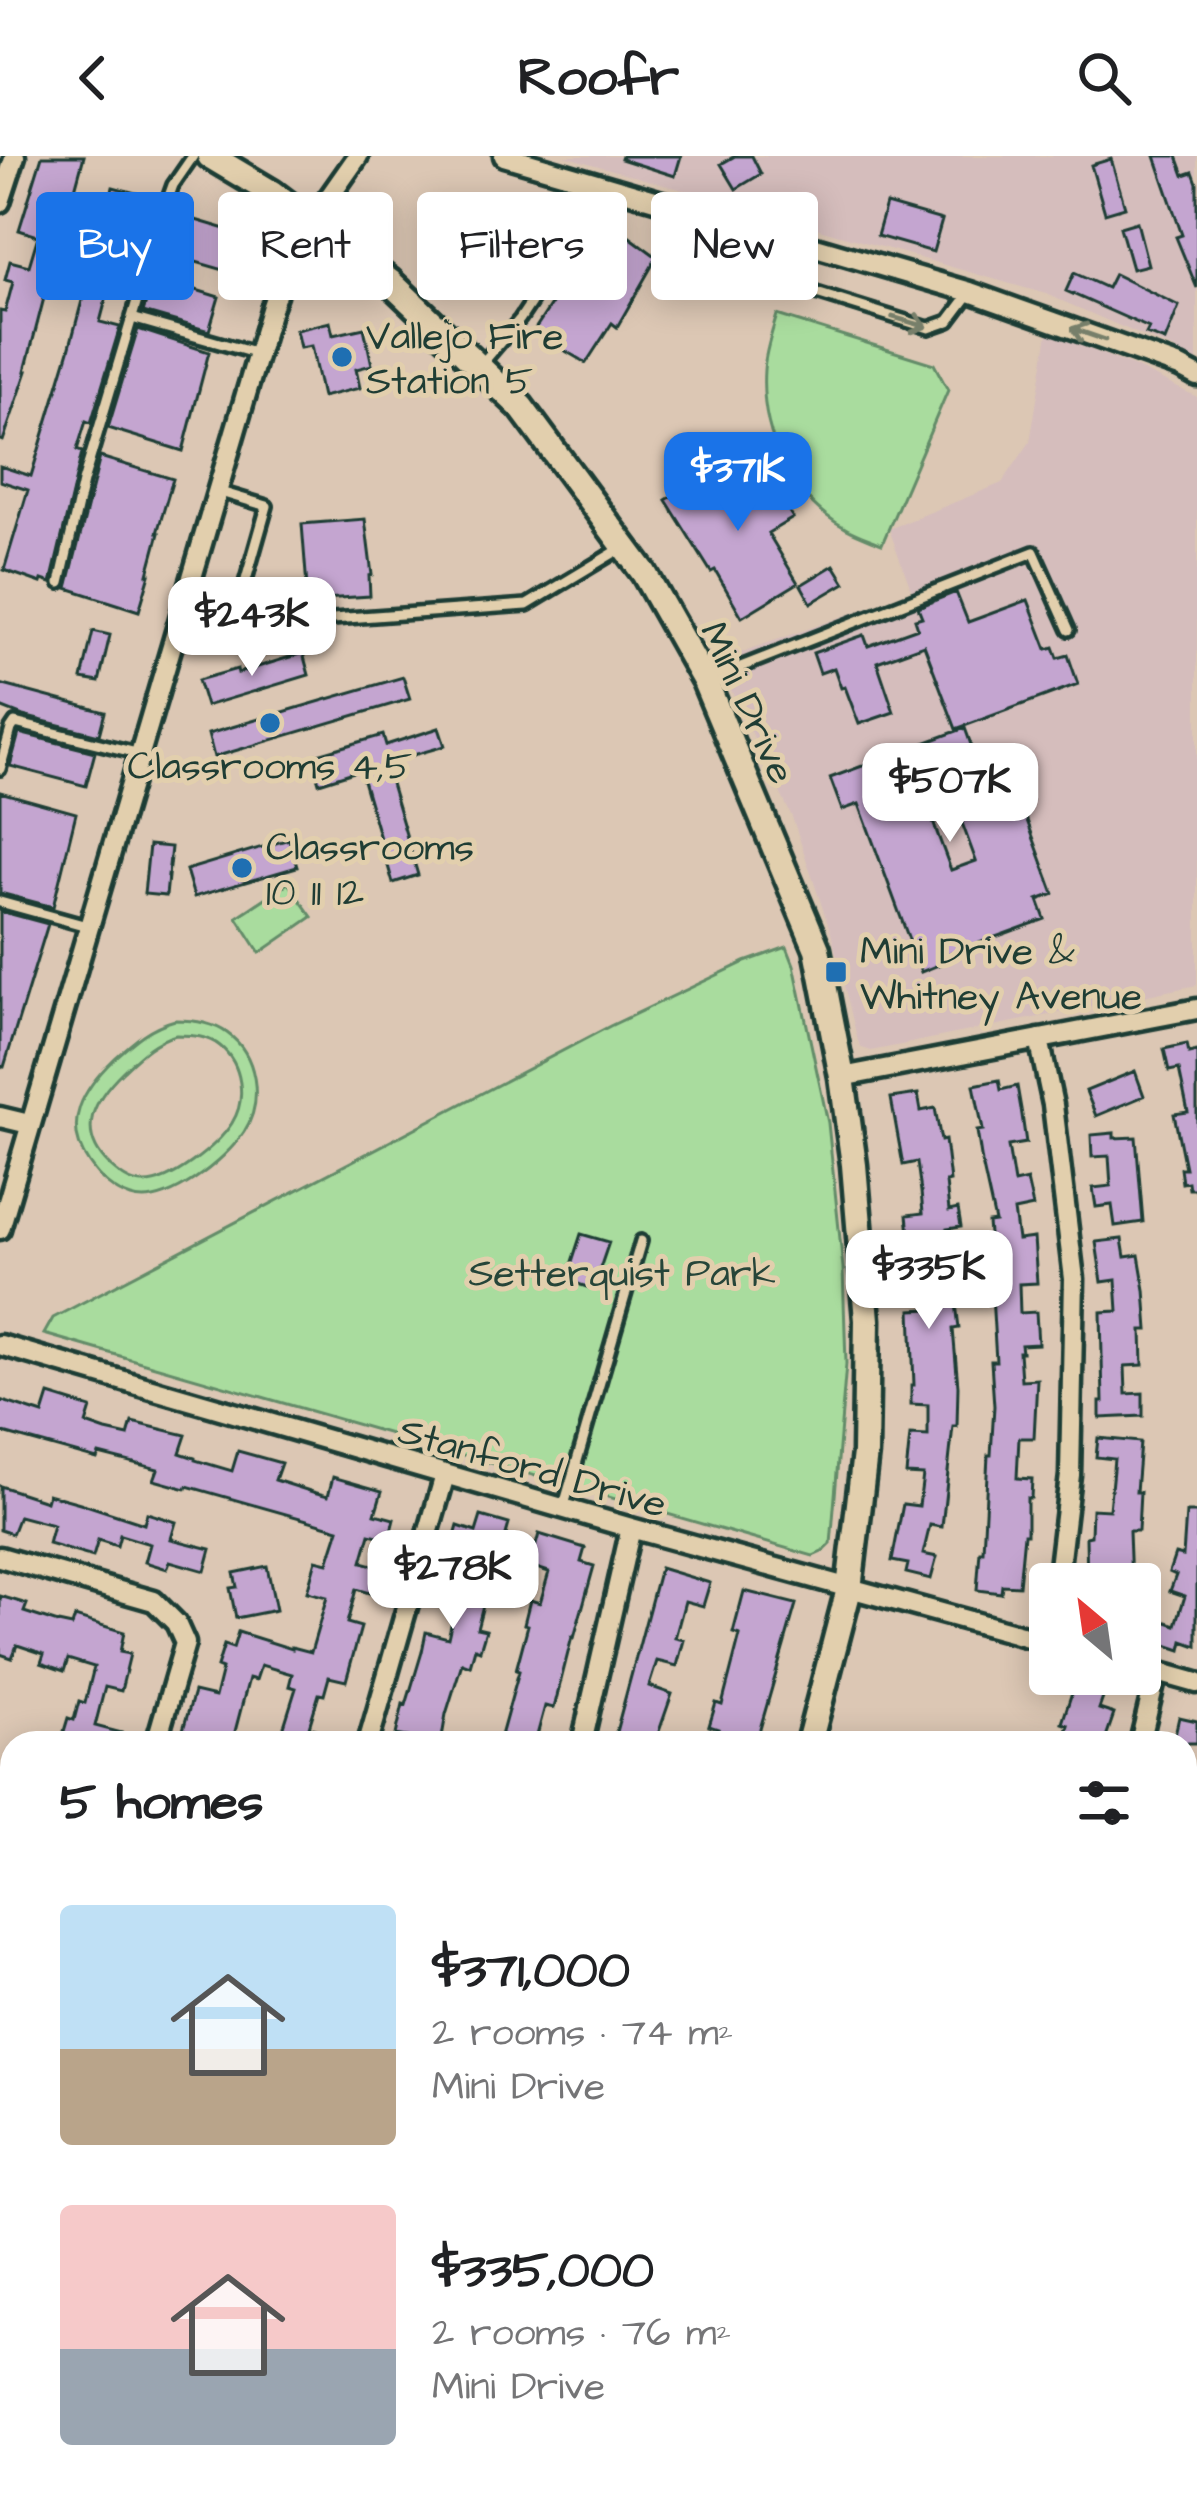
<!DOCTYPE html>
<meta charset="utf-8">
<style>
body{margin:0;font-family:"Architects Daughter",sans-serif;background:#f6f6f6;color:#202124;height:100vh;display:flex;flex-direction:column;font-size:45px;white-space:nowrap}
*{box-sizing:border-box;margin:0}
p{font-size:39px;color:#757577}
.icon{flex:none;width:66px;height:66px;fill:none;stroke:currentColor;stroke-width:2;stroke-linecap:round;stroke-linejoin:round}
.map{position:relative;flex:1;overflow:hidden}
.side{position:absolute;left:0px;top:1575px;width:1197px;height:771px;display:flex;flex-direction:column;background:#fff;border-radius:36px 36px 0 0;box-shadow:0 6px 30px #0003}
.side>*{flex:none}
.guide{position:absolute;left:36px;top:36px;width:1125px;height:108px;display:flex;gap:24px}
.needle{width:78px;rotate:331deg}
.buttons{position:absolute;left:1029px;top:1407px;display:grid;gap:24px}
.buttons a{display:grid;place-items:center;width:132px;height:132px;border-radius:12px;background:#fff;box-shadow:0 6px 30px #0003;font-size:60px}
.price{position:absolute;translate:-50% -102px;padding:0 27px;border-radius:24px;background:#fff;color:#222;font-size:39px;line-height:78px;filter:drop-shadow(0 3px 6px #0008)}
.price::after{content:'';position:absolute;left:50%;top:72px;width:36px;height:27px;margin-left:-18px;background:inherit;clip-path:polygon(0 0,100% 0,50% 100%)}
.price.selected{background:#1a73e8;color:#fff}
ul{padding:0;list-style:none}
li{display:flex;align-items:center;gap:36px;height:300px;padding:0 60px}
li span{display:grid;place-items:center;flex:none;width:336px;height:240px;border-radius:12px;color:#555}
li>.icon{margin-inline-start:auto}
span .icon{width:144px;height:144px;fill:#fffc;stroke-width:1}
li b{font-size:51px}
h2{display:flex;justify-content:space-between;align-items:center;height:144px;padding:0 60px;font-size:51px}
.pill{padding:0 42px;border-radius:12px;background:#fff;box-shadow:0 6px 30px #0003;font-size:42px;line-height:108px}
.pill.selected{background:#1a73e8;color:#fff}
header{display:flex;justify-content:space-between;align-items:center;height:156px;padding:0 60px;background:#fff;font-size:54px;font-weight:700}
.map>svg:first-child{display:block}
.built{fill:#d5bdbc}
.green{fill:#a9dc9e;stroke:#648c69;stroke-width:3;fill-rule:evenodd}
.building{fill:#c4a5d0;stroke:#1f3d34;stroke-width:3;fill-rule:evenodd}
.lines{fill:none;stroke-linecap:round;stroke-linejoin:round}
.lane-casing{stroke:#1f3d34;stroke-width:18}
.street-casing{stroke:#1f3d34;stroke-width:27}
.secondary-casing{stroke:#1f3d34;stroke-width:33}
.highway-casing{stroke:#1f3d34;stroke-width:42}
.lane{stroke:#e2cfad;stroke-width:9}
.street{stroke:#e2cfad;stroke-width:18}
.secondary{stroke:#e2cfad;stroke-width:24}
.highway{stroke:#f4e382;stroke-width:33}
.rail-casing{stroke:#1f3d34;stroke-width:10}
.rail{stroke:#e2cfad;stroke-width:6;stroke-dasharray:18;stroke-linecap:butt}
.oneway{stroke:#777f6a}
.poi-dot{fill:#1f6fb2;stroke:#e2cfad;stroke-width:4.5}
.labels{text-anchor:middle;stroke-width:10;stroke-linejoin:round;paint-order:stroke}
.poi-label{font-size:39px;fill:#1f3d34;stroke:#e2cfad;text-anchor:start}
.street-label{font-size:39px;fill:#1f3d34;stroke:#e2cfad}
.park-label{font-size:39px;fill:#264539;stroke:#e2cfad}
</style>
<header><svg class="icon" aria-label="back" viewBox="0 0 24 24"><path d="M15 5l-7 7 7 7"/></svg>Roofr<svg class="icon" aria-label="search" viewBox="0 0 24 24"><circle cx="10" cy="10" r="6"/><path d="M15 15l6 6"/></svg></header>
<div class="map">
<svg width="1197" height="2344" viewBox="0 0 1197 2344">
<rect width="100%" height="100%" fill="#dcc7b4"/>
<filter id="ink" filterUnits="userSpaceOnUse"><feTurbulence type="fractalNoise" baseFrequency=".00833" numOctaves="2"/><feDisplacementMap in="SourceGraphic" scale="24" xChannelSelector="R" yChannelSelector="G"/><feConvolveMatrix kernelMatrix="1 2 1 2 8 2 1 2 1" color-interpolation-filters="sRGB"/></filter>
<g filter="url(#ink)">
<!-- built -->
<path class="built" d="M564,0h633v207l-24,-14 -127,-55z
M1048,177l85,33 64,31v588l-326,66 -9,-3 -4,-7 -27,-108 -39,-116 -75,-156 195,-69 -23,-63 113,-46 28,-41z
M0,2291l12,19v24h16l6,10h-34z
M413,2334h299l2,10h-320z"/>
<!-- green -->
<path class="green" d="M777,159l157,49 14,26 -66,154c-12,-5 -24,-9 -35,-15 -57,-31 -87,-96 -83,-159 1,-18 8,-38 13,-55z
M288,727l24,34 -52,36 -23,-36z
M787,791l7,18 34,158 15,145 3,96 -15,180 -7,7 -11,5 -769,-222 9,-16 557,-292 135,-64z
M175,864c18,0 37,2 52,13 30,21 37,68 17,99 -18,28 -78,77 -113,65 -18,-6 -32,-19 -42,-34 -28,-40 -5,-75 25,-104 20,-18 35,-32 61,-39zM176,879c16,0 32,1 44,11 22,18 27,53 12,77 -14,22 -62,62 -90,60 -12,0 -23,-9 -32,-17 -35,-34 -16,-67 13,-95 17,-16 31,-30 53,-36z"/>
<!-- building -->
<path class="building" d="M42,0h42l-19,70 5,1 -12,38 -5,-2 -28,108h2l-24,70 -3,-1v-129l5,1 8,-30 -8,-2 5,-19 19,5 9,-30 -19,-6z
M622,0h59l-6,20 -54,-17z
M735,0h17l9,18 -25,15 -15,-25z
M1155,0h22l7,19 9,-3 4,11v105l-21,-51 6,-2z
M1111,3l14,48 -20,6 -14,-48z
M113,31l23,6 -9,38 15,3 -6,20 -17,-4 -19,72 20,5 -29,96 -5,-2 -9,29 5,2 -31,131 -9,-3 -1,3 -37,-13 24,-80 -28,-9v-15l31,10 38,-126 24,-91 2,1z
M886,48l56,16 -9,32 -56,-16z
M172,57l74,22 -12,38 -73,-21z
M604,62l53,39 -40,70 -5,-4 -26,40 -53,-31 27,-41 -4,-2z
M1137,66l11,43 -16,4 -12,-42z
M1074,117l33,15 7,-14 65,32 -14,35 -19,-7 3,-6 -83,-37z
M154,121l65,20 -10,34 -66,-19z
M330,166l3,13 31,-7 8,37 -16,4 4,19 -38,9 -11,-51 -11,2 -4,-18z
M138,173l71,23 -26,99 -75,-23z
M100,301l73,22 -16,54h2l-11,41h2l-11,37 -72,-23z
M721,310l11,18 29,-18 32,52 -25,15 30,50 -56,34 -27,-47 -4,2 -45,-72z
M365,363l7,56 -3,1 1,20 -62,4 -6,-76z
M834,409l11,18 -34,20 -10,-18z
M956,436l12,30 60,-22 19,49 7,-2 4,11 10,-3 10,29 -122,45 -32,-84 -47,17 17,50 -35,12 -14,-37 -4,1 -7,-20 -14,5 -7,-20 51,-18 4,11 50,-18 -3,-9 7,-2 -4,-10z
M93,475l17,4 -11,47 -17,-3z
M303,497l6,22 -103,31 -8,-26 39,-11 1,4z
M403,521l7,22 -196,58 -6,-23z
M0,528l105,28 -6,23 -76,-19 -23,-9z
M439,572l6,18 -60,17 33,112 -25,8 -33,-113 -41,13 -8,-27 72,-21 3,10z
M965,572l13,36 25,-9 51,139 -16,6 7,19 -96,35 2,6 -30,12 -62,-168 -17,6 -12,-32zM944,618l32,87 -25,9 -32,-86z
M19,577l76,19 -9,34 -76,-20z
M0,636l76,21 -23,94 -53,-14z
M289,683l8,28 -103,30 -8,-27z
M149,689l22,2 -5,49 -22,-2z
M0,755l48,13 -44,143 -4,-1z
M1187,888l2,9 8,-2v138h-8l-1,-7 -6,1 -2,-15h5l-11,-54 14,-2 -9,-43 -10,2 -5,-22z
M1135,915l9,25 -48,20 -10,-25z
M999,924l2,10 16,-4 5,29 4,28 -18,3 6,37 13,-3 6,27 -19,4 4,29 16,-2 3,45 -18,1 1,29 16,-1 2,32 -17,1 1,7h-3l2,28 16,-1 -3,59h-15l-2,40 15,1 -1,19h-4v36h-3l-5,52 -17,-1 -1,8 -24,-3 3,-39h3l5,-96h3l3,-49 -3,-45h5l-6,-98 -9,1 -1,-17 10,-1 -2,-23 7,-1 -13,-59 -5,-32 6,-1 -9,-45z
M918,938l3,17 14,-3 6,33 4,-1 5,41 -4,1 3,29 9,-2 3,18 -14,2 12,99 -6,1 5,57 -1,40h-4l-11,101 -12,-2 -7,29 14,3 -6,22 -25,-6 2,-9 -16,-3 11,-57 16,2 4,-31 -17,-1 4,-39 18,1v-31l-17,-1v-19h3l-3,-75 18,-1 -3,-39 -13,1 -6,-56 16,-2 -2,-21 -4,-30 -14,3 -12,-67z
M1114,977v5l22,-1 7,85 -28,4 -3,-21 -16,2 -3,-19 18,-2 -2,-30 -17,1 -1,-22z
M581,1078l28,8 -16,47 -27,-9z
M1122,1083l3,18 14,-2 6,35 3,40h-6l1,35 -18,1 1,28 17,-1v23l-43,2v-16h3l-2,-90 17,-1 -2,-31 -14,2 -6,-40z
M49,1239l42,13 -5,16 20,7 22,5 4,-14 54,13 -6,18 15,5v2l37,11 6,-20 43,12 -6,17 38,12 15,4 5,-19 49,14 -7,23 19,5 -5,20 -19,-5 -8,28 18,5 -7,27 -17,-5 -9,34 14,4 -15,54 -17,-4 -5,18 -5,-1 -10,33 40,12 -1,4h-55l-13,-4 16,-51 -7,-2 3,-12 -31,-9 -5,15 -7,-2 -17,65h-43l-9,-3 14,-48 21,5 7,-28 -5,-2 7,-22 9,3 5,-16 54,17v-2l19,5 16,-55 -20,-5 9,-32 12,3 11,-34 -152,-43 -1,3 -32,-9 4,-11 -59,-15 -2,5 -97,-27v-32l43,14z
M1098,1282l42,4 -4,50h4l-2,39h-9l2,53h-44l-1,-47 5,-1 1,-27 17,1 5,-51 -18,-2z
M0,1330l46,15 2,-7 32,9 64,21 3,-11 29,9 -5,17 40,10 -6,22 -35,-10 -3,8 -22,-7 5,-18 -30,-9 -3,11 -19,-6 -5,17 -45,-13 5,-19 -34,-9 -7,18 -12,-4z
M1186,1357h11v133l-14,-5 -2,9 -24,-8 7,-21 12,4 9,-29 -15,-5 6,-16 -7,-3 6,-18 8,2z
M481,1360l28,8 -9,32 -4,-1 -19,73 9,2 -6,20 -5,-2 -5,18 -8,-3 -16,51 -5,29 -45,-8 7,-31 3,1 16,-53 4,-20 22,6 12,-53 -18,-4 16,-55 18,6z
M539,1378l46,14 -4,14 13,4 -20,72 -2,-1 -18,71 -9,-2 -10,37h-36l20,-72 -3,-1 12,-45 -4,-1 6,-24 10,3 9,-31 -19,-6z
M267,1410l9,44 -40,8 -6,-30 7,-1 -3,-14z
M660,1412l50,15 -7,23 -18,-5 -10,37 9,2 -7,26 -20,-5 -8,25 23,8 -17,49h-42z
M744,1435l52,13 -40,139h-43l5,-14 -9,-3 7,-23 6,2 18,-70 -7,-2z
M0,1440l27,8 -3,8 34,11 14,3 3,-9 49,15 -4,20 10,2 -9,37 -16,-4 -10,39 46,12 -1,5h-60l-18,-5 6,-20 6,2 5,-19 6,2 9,-36 -26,-8 -4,12 -23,-8 3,-9 -27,-9 -5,13 -12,-4z
M1074,1530l30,9 -5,14 15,5 -10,29h-42l6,-18 -6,-2z
M1179,1561l18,4v22h-24z"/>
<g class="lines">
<!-- lane casing -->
<g class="lane-casing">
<path id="lane" d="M706,62l28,40 18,15 177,55 20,-7 21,-28
M132,162l126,36
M479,211l41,-48 57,-86 18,-51
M217,335l50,15 -29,102 95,11 194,-14 93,-56
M60,427l23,-101 81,-272 9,-25 20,-29
M705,525l329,-129 35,78
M0,613l11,-40 4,-6 126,31
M0,746l87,24
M563,1353l78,-268
M841,2334h1
M416,2344h3
M593,2344l19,-10"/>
</g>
<!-- street casing -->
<g class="street-casing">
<path id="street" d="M504,0l466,136 210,75 17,9
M0,46l15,-46
M1039,883l14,66 21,174 -4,196 -13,109
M842,921l355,-68
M0,961l29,7
M0,1073l272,-923 20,-56 66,-94
M0,1189l631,183 419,115
M0,1401l154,44 22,22 9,20 -29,100
M1140,1511l57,16
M368,1587l77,-268
M582,1587l49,-215
M1140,1587l17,-71
M0,1878l12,-6
M0,1936l12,18"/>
</g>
<!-- secondary casing -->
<g class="secondary-casing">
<path id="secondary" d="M210,0l62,37 117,88 132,126 123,166 61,108 112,268 25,128 12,88 13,155 -2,133 -16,136 -40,154
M731,2334l2,10"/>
</g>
<!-- highway casing -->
<g class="highway-casing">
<path id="highway" d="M1185,2325l12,-5
M1135,2344l26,-10"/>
</g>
<!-- lane -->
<use href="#lane" class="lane"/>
<!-- street -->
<use href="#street" class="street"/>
<!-- secondary -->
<use href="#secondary" class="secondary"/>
<!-- highway -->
<use href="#highway" class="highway"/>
<!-- rail casing -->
<g class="rail-casing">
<path id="rail" d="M0,2235l12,18
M66,2334l7,10"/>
</g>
<!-- rail -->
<use href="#rail" class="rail"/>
</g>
<!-- one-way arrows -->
<defs><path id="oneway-shaft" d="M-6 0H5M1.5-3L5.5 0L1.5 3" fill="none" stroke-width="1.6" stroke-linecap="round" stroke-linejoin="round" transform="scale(3)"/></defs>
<g class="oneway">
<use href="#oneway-shaft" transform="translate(910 166) rotate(16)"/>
<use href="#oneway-shaft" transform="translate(1088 178) rotate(-161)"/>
</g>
</g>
<!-- markers -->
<g class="poi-dot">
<circle cx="342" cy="201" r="12"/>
<circle cx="270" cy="567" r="12"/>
<circle cx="242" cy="712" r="12"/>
<rect x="824" y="804" width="24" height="24" rx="6"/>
</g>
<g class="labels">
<!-- poi labels -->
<g class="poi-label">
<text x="366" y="193">Vallejo Fire<tspan x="366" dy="45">Station 5</tspan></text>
<text x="270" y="623" text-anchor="middle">Classrooms 4,5</text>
<text x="266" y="704">Classrooms<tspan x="266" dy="45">10 11 12</tspan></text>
<text x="860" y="808">Mini Drive &amp;<tspan x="860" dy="45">Whitney Avenue</tspan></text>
</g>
<!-- street labels -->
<g class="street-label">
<text transform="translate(749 546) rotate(65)" y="14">Mini Drive</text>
<text transform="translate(533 1310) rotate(16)" y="14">Stanford Drive</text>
</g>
<!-- park labels -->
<g class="park-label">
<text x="622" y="1130">Setterquist Park</text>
</g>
</g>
</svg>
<div class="buttons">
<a><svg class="needle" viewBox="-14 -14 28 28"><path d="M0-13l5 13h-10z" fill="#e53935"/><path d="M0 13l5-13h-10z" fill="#757577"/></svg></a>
</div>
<b class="price selected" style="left:738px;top:378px">$371K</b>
<b class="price" style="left:252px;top:523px">$243K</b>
<b class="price" style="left:950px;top:689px">$507K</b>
<b class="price" style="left:929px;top:1176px">$335K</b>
<b class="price" style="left:453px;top:1476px">$278K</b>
<div class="guide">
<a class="pill selected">Buy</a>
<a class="pill">Rent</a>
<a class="pill">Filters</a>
<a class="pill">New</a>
</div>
<section class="side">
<h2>5 homes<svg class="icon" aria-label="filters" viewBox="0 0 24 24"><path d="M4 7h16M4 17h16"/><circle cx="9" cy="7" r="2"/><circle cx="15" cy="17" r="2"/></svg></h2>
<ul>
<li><span style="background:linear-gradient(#bfe0f5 60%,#b9a48a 0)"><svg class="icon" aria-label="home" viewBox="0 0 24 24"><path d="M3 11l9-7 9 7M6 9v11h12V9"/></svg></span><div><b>$371,000</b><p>2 rooms · 74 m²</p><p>Mini Drive</p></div></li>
<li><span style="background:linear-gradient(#f6c9c9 60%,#9aa5b1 0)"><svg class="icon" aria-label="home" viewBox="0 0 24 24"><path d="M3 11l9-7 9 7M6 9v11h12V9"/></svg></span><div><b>$335,000</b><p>2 rooms · 76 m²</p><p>Mini Drive</p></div></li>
</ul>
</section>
</div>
